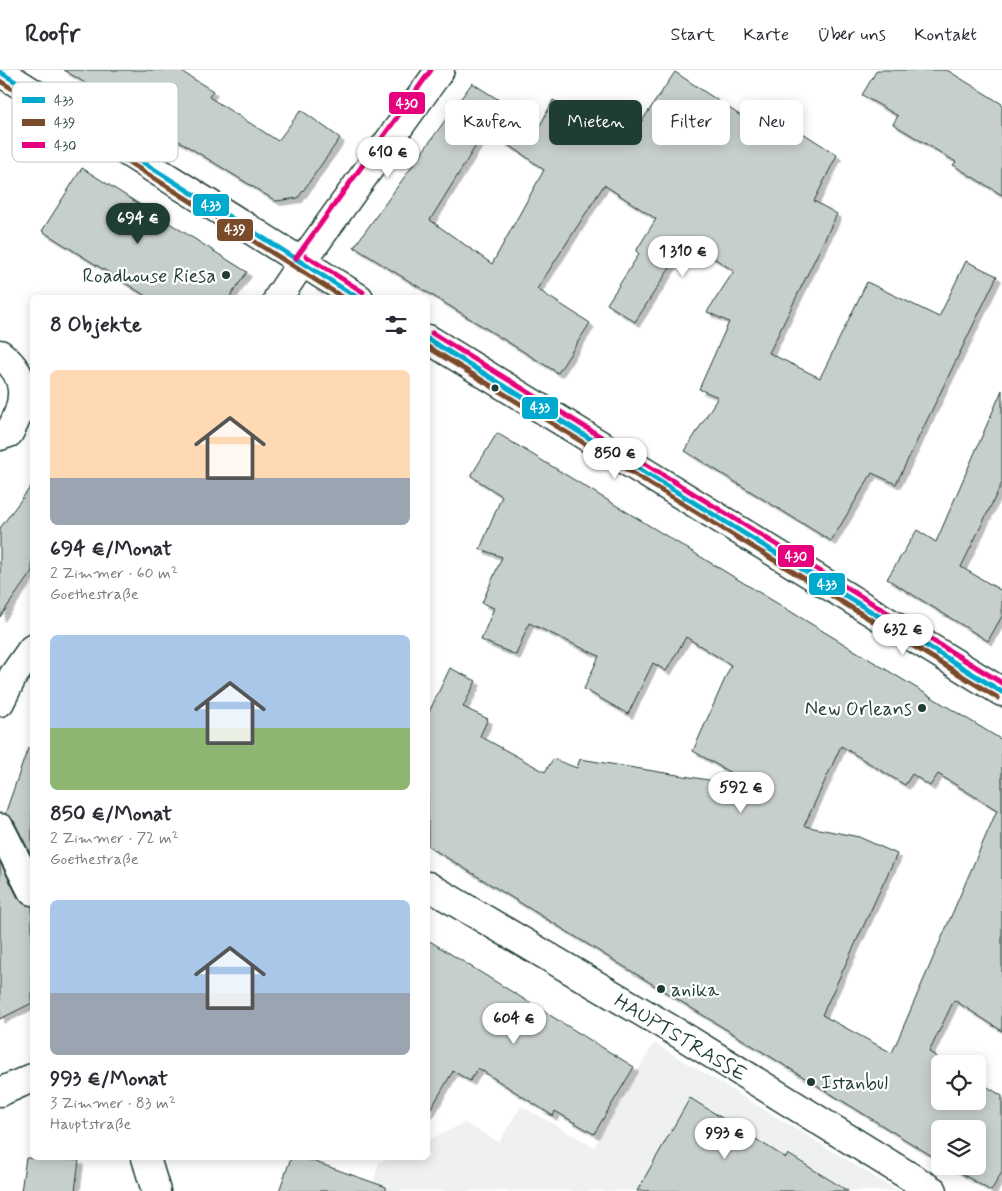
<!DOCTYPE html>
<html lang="de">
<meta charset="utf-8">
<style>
body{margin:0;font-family:Mynerve,sans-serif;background:#f7f7f7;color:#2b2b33;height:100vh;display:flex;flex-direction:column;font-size:19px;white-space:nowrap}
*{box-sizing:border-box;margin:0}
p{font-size:16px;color:#7c7c81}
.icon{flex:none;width:28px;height:28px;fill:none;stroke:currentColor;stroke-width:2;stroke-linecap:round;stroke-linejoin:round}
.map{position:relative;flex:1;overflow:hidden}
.side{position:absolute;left:30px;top:225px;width:400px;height:865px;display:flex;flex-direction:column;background:#fff;border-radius:8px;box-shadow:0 2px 12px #0003}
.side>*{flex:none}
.guide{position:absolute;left:445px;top:30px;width:475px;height:45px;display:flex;gap:10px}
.fabs{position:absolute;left:931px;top:985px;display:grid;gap:10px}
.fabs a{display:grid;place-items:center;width:55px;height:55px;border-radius:8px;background:#fff;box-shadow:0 2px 12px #0003;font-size:25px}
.price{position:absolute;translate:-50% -42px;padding:0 11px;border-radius:18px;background:#fff;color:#222;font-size:16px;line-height:32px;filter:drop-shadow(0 1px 2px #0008)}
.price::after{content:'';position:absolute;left:50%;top:30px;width:15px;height:11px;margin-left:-8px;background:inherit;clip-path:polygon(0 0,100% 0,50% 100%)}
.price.on{background:#1f3d34;color:#fff}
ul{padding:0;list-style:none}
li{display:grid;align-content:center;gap:10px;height:265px;padding:0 20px}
li span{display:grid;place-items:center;height:155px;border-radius:8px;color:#555}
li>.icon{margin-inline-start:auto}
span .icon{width:90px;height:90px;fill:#fffc;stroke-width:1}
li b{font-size:21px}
h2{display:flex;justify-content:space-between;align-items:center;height:60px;padding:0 20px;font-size:21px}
.chip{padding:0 18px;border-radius:8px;background:#fff;box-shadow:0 2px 12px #0003;font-size:18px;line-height:45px}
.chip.on{background:#1f3d34;color:#fff}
header{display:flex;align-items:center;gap:30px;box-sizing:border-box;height:70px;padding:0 25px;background:#fff;border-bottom:1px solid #e1e1e2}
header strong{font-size:24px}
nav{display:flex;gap:28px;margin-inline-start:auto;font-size:18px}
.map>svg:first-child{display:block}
.built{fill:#eef1f0}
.building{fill:#c7cfcc;stroke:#1f3d34;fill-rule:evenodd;filter:url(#shadow)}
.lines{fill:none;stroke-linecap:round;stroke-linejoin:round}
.street-casing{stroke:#1f3d34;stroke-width:31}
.secondary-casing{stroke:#1f3d34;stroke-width:31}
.street{stroke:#fff;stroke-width:28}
.secondary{stroke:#fff;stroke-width:28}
.bus-1-casing{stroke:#fff;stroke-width:9}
.bus-2-casing{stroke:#fff;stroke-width:9}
.bus-3-casing{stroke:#fff;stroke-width:9}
.bus-1{stroke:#00a9ce;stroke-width:5}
.bus-2{stroke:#7a4b2a;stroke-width:5}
.bus-3{stroke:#e5007d;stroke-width:5}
.poi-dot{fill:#1f3d34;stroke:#fff;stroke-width:2}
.labels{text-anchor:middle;stroke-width:4.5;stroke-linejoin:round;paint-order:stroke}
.poi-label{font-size:20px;fill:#1f3d34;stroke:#fff;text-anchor:end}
.street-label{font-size:20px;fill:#1f3d34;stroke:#fff}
.key{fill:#fff;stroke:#bcc5c2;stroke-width:1}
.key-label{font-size:14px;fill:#1f3d34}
.line-badge{stroke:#fff;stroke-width:2}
.badge-label{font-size:14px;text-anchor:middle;font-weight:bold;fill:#fff}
</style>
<header>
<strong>Roofr</strong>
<nav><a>Start</a><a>Karte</a><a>Über uns</a><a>Kontakt</a></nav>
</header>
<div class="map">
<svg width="1002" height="1121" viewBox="0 0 1002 1121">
<defs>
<filter id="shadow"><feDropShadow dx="4.5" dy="4.5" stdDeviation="0" flood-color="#0004"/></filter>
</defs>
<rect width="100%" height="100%" fill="#fff"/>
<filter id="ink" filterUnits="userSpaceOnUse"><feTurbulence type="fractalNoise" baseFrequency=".02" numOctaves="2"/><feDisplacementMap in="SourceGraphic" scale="10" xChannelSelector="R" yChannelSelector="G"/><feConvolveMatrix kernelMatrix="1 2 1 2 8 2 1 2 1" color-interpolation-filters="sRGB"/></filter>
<g filter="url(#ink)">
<!-- built -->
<path class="built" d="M654,973l244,148h-527l8,-29 10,-4h39v-18l37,-17 34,19 22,-36 73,41z"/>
<!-- building -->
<path class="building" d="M64,0h115l34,21 -4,6 69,44 23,-31 39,28 -42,60 -22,3z
M877,0h70l55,34v91l-49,-30 3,-3 -63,-38 5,-8 -36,-21z
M675,2l93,62 10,-17 59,38 -23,46 23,13 -68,139 51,25 47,-96 72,35 27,-56 31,15 -101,208 -24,-11 -41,68 -146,-90 33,-54 -19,-8 30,-67 -22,-10 27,-41 -47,-30 -52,81 -28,-18 32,-50 -3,-3 20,-32 -52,-34 -67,104 53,34 -32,50 -204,-126 118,-164 68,43 13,-26 46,25 3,-3 27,18zM485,61l33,20 26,19 -52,94 -62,-44z
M82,98l165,104 -18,26h-80l-107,-67z
M1002,320v93l-41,84 41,24v25l-14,25 -101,-62 30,-49 19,12z
M497,363l505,307v291l-48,-31 -25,52 19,12h-8v37h38v-20l24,15v76l-11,19 -42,-25h29v-37h-38v32l-512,-315v-132l22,-46 26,13 -13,26 25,12 -8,17 65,36 8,-13 24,9 3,-9 177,29 -64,-37 38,-86 -45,-28 -20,34 -13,-8 -25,51 -44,-25 15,-33 -70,-33 -13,32 -35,-15 13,-32 -12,-5 20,-46 -22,-8 22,-53 -31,-20zM841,676l64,39 7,-11 18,12 8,-12 59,36 -105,243 -70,-38 75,-161 -38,-17 -55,-11z
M32,415v86l-32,46v-89z
M28,678h4v109l-18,-36 -9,-7z
M0,792l18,36 6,6 8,2v97l-32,16z
M428,870l206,127 -40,67 -39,-23 -2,5 -75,-48 -8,13 -17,-10 -25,43z
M690,1028l96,60 2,-4 60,37h-211z
M26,1088l53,2 -4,31h-54z
M291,1088h13l82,29v4h-107z"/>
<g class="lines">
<!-- street casing -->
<g class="street-casing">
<path id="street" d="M278,228l24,-36
M0,284c30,23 26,49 9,79l-9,3
M0,632l13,-26 19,-27
M0,758l32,63
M428,816l253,149 252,156
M0,1022l32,-14
M146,1088l10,33"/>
</g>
<!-- secondary casing -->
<g class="secondary-casing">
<path id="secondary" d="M0,2l359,226
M302,192l138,-192
M428,269l574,353"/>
</g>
<!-- street -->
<use href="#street" class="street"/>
<!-- secondary -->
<use href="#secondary" class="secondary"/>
<!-- bus-1 casing -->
<g class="bus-1-casing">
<path id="bus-1" d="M0,2l358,226
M428,269l574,353"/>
</g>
<!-- bus-2 casing -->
<g class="bus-2-casing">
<path id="bus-2" d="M0,11l344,217
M428,277l570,351"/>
</g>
<!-- bus-3 casing -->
<g class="bus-3-casing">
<path id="bus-3" d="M306,186l57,36
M296,188l135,-188
M432,263l570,350"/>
</g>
<!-- bus-1 -->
<use href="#bus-1" class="bus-1"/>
<!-- bus-2 -->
<use href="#bus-2" class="bus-2"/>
<!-- bus-3 -->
<use href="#bus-3" class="bus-3"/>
</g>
</g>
<!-- markers -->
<g class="poi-dot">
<circle cx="226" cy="205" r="5"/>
<circle cx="495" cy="318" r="4.5"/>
<circle cx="922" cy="638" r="5"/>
<circle cx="661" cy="919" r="5"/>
<circle cx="811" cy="1012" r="5"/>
</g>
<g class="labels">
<!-- poi labels -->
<g class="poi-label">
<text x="216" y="212">Roadhouse Riesa</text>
<text x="912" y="645">New Orleans</text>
<text x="671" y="926" text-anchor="start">anika</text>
<text x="821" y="1019" text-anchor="start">Istanbul</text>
</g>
<!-- street labels -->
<g class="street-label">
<text transform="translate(681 967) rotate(31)" y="7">HAUPTSTRASSE</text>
</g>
</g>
<!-- legend -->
<rect x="12" y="12" width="166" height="80" rx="8" class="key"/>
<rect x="22" y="27" width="23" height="6" fill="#00a9ce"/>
<rect x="22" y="49" width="23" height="7" fill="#7a4b2a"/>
<rect x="22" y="72" width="23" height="6" fill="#e5007d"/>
<g class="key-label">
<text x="54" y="35">433</text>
<text x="54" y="57">439</text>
<text x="54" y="80">430</text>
</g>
<g class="line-badge">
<rect x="388" y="21" width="38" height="24" rx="5" fill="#e5007d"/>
<rect x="192" y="123" width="38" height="24" rx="5" fill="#00a9ce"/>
<rect x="216" y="148" width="38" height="24" rx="5" fill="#7a4b2a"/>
<rect x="521" y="326" width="38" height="24" rx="5" fill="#00a9ce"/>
<rect x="777" y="474" width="38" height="24" rx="5" fill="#e5007d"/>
<rect x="808" y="502" width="38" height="24" rx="5" fill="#00a9ce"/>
</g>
<g class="badge-label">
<text x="407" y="38">430</text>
<text x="211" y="140">433</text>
<text x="235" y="164">439</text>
<text x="540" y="342">433</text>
<text x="796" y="491">430</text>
<text x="827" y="519">433</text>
</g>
</svg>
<div class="fabs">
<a><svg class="icon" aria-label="locate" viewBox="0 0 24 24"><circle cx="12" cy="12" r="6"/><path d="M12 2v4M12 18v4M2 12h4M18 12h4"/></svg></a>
<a><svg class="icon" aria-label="layers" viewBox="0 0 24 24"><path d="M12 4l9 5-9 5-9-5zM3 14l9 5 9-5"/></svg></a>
</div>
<b class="price" style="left:388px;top:109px">610 €</b>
<b class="price on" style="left:138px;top:175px">694 €</b>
<b class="price" style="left:683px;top:208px">1 310 €</b>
<b class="price" style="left:615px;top:410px">850 €</b>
<b class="price" style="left:903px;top:586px">632 €</b>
<b class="price" style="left:741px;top:744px">592 €</b>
<b class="price" style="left:514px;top:975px">604 €</b>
<b class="price" style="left:725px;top:1090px">993 €</b>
<div class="guide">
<a class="chip">Kaufen</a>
<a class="chip on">Mieten</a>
<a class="chip">Filter</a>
<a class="chip">Neu</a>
</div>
<section class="side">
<h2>8 Objekte<svg class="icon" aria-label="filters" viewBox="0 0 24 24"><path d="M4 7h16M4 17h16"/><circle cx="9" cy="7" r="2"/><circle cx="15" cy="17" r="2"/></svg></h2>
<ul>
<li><span style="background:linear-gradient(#ffd9b3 70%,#9aa5b1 0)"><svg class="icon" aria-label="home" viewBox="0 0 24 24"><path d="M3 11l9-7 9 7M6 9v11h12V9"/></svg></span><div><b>694 €/Monat</b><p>2 Zimmer · 60 m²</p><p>Goethestraße</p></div></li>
<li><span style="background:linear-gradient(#a9c7e8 60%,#8fb573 0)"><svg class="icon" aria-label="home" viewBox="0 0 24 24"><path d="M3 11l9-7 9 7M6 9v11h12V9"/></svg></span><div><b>850 €/Monat</b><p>2 Zimmer · 72 m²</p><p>Goethestraße</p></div></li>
<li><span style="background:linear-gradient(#a9c7e8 60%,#9aa5b1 0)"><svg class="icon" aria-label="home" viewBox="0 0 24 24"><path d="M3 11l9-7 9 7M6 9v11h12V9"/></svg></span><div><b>993 €/Monat</b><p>3 Zimmer · 83 m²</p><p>Hauptstraße</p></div></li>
</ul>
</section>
</div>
